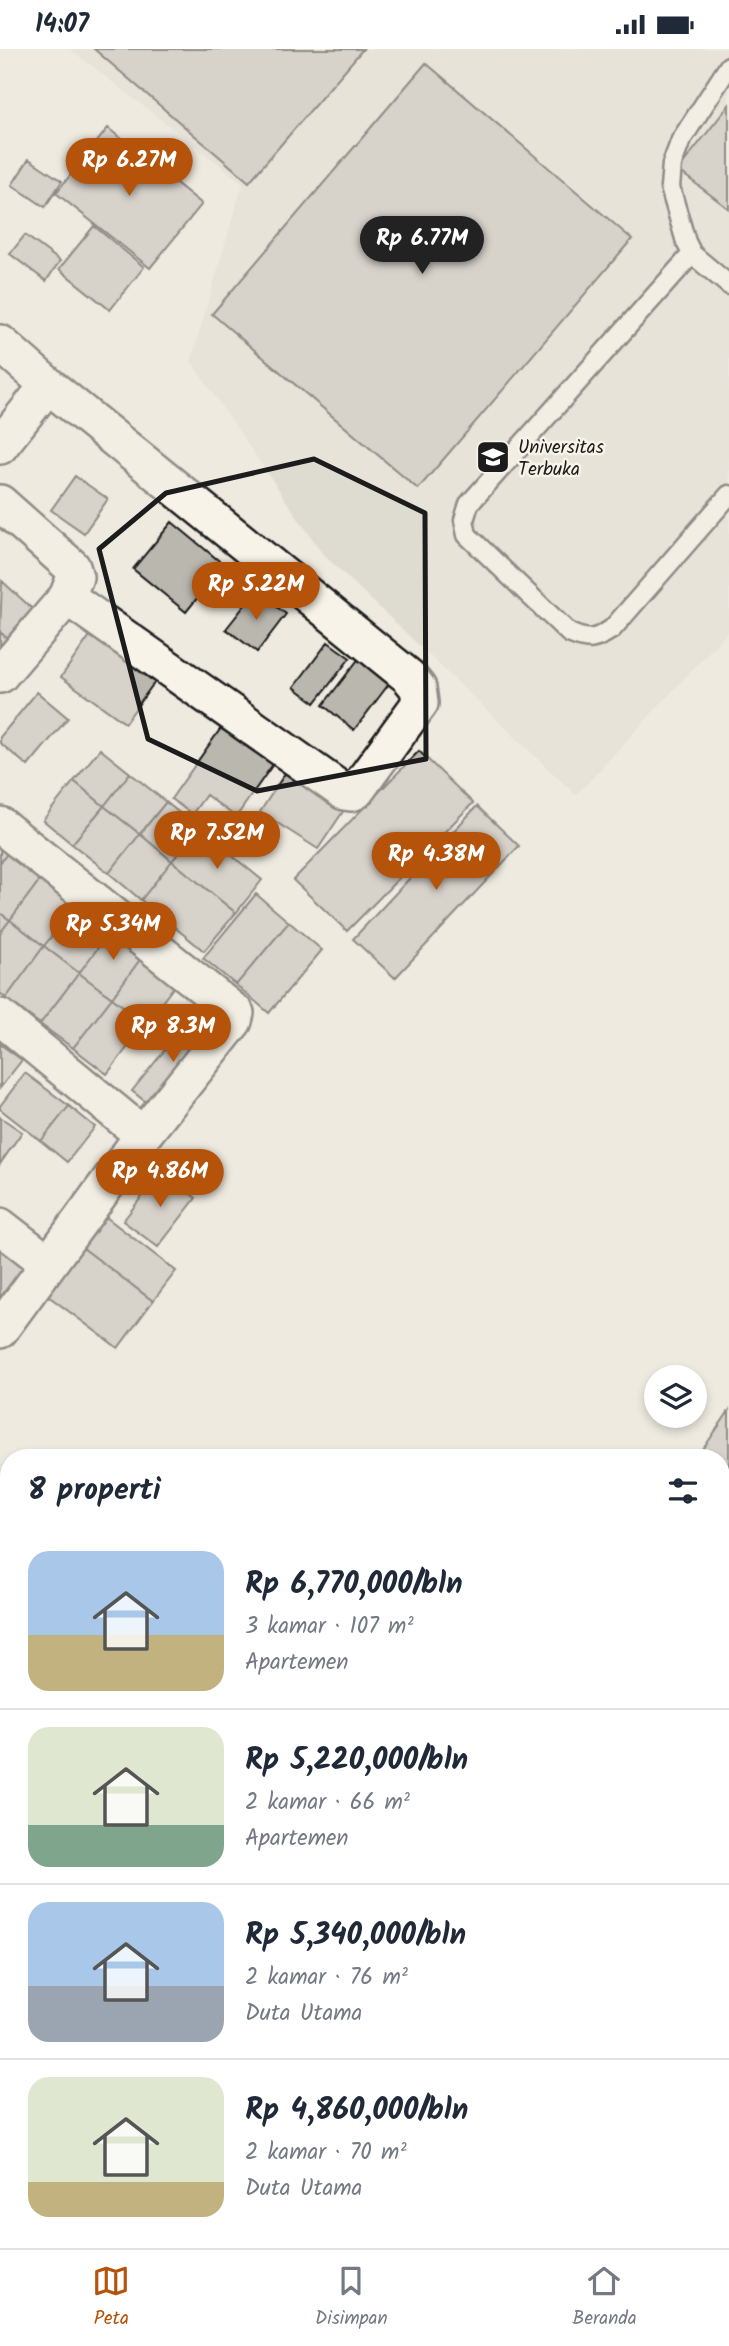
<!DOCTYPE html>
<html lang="id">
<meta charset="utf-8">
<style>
body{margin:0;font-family:Kalam,sans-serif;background:#f2f2f3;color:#1f2937;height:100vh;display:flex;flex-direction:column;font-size:26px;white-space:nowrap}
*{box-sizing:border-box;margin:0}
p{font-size:23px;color:#747a83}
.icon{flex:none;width:38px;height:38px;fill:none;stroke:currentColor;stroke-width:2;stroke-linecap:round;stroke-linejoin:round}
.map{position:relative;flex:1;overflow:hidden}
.side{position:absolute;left:0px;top:1400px;width:730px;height:800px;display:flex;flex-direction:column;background:#fff;border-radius:28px 28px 0 0;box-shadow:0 4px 10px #0003}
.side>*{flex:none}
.tools{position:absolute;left:644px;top:1316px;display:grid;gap:14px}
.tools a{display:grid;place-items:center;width:63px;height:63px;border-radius:50%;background:#fff;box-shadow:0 4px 10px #0003;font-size:35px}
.price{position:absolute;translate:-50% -60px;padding:0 16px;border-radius:24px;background:#b45309;color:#fff;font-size:23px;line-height:46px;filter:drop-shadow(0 2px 4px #0008)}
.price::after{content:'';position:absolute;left:50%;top:42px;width:21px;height:16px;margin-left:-10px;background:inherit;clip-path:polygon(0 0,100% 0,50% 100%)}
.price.on{background:#222;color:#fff}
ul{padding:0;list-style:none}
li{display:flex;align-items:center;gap:21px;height:175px;padding:0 28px}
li+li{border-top:2px solid #e0e1e3}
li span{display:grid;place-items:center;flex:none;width:196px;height:140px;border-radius:21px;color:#555}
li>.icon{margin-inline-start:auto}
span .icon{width:84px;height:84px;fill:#fffc;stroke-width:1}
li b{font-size:30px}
h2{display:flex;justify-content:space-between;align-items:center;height:84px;padding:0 28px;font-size:30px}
.status{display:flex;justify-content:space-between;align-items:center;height:49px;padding:0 35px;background:#fff;direction:ltr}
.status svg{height:19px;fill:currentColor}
.tab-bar{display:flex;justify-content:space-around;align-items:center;height:98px;border-top:2px solid #e0e1e3;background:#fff;font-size:19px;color:#747a83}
.tab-bar a{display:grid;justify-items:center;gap:4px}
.tab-bar .on{color:#b45309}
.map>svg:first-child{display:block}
.built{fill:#dedbd1}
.building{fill:#bab7af;stroke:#1c1c1c;stroke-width:2}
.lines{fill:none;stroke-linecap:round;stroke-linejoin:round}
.service-casing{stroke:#1c1c1c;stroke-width:23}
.minor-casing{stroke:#1c1c1c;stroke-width:40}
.service{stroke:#f7f3e8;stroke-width:18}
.minor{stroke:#f7f3e8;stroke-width:35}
.marked{fill:none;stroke:#1c1c1c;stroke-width:5;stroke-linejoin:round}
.labels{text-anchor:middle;stroke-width:5;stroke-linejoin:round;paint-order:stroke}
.poi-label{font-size:19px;fill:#1c1c1c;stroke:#f7f3e8;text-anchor:start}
</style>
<div class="status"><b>14:07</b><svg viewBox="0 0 49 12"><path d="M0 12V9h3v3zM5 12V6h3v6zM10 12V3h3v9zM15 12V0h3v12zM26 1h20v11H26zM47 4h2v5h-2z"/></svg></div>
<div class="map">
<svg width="729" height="2199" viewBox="0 0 729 2199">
<rect width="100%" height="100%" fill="#eeeae0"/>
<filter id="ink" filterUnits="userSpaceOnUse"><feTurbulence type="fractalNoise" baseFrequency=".0143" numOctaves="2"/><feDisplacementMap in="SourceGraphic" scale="14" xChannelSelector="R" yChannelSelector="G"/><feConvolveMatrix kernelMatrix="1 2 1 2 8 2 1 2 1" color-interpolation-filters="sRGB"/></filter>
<g filter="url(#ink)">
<!-- built -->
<path class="built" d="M70,0h659v581l-153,165 -254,-242 -131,-192 52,-178z"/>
<!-- building -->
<path class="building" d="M94,0h269l-114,133z
M426,14l206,176 -214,250 -206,-175z
M729,56v104l-51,-39z
M108,79l94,76 -52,64 -94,-75z
M29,110l33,22 -17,26 -33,-22z
M94,177l50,41 -34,43 -51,-41z
M25,186l35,26 -14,20 -36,-27z
M75,427l33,23 -24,34 -33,-23z
M172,473l52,43 -38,47 -53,-43z
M2,532l37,34 -25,29 -14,-12z
M256,542l30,23 -29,38 -31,-23z
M94,581l65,46 -34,47 -64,-46z
M0,583l14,12 -14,16z
M328,593l22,16 -35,45 -21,-16z
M364,603l31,24 -41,54 -31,-25z
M37,643l31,26 -40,48 -28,-23v-6z
M226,672l52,36 -42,60 -30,-22 -14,19 -21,-15z
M100,700l30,24 -26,33 -30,-25z
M419,702l54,52 -126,128 -54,-51z
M286,723l58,38 -26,39 -58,-37z
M130,724l36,29 -26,32 -36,-28z
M74,732l30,25 -32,38 -29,-24z
M166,753l33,27 -27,32 -32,-27z
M104,757l36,28 -31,39 -37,-29z
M477,757l42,40 -124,132 -42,-39z
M199,780l63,51 -26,33 -64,-52z
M140,785l32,27 -31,39 -32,-27z
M0,789l12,9 -12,16z
M12,798l33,26 -35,47 -10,-7v-50z
M172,812l64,52 -32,38 -63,-51z
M45,824l35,26 -36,47 -34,-26z
M256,845l33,28 -53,63 -33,-27z
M80,850l35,26 -36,48 -35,-27z
M0,864l10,7 -10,13z
M10,871l34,26 -38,52 -6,-5v-60z
M289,873l33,28 -53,63 -33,-28z
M115,876l32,25 -35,48 -33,-25z
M44,897l35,27 -39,51 -34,-26z
M147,901l35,26 -36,47 -34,-25z
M79,924l33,25 -39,50 -33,-24z
M112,949l34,25 -39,51 -34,-26z
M191,968l23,18 -58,75 -24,-19z
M0,995l22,16 -22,28z
M25,1024l44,33 -28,35 -41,-32v-3z
M69,1057l26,21 -28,35 -26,-21z
M0,1068l22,15 -22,32z
M161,1123l35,26 -38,49 -35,-26z
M106,1168l70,54 -23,30 -70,-53z
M0,1194l27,21 -26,35 -1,-1z
M83,1199l70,53 -35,47 -71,-53z
M729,1362v80l-8,-6v-27h-24z
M727,1440l2,2v111l-8,12v-117z
M721,1660l8,5v94l-8,-5z
M721,1917l8,5v73l-8,11z
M721,2076l8,6v51l-8,-5z
M213,2191h42l-7,8h-41z
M357,2191h37l-5,8h-37z"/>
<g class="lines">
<!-- service casing -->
<g class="service-casing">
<path id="service" d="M729,17l-48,74 -9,24 -2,23 16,55 6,12 37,31
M692,205l-223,250 -5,16 3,15 102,98c20,9 26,7 43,-4l117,-134
M721,1890l8,-2"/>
</g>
<!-- minor casing -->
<g class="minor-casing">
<path id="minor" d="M0,294l48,42 -48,61
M48,336l361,292 9,11 2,15 -64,88 -5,2 -7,-1 -277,-195
M0,454l72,64 3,10 -8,20 -67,78
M0,776l236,188 -2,8 -91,114 -143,195
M0,968l143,118
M0,1177l48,37
M721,1823l8,-8
M132,2199l11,-8
M311,2199l6,-8"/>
</g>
<!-- service -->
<use href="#service" class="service"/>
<!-- minor -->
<use href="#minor" class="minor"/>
</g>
</g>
<!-- marked area -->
<path d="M0 0H729V2199H0ZM314,410l111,54 1,246 -169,32 -109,-52 -49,-190 67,-56z" fill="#eeeae0" fill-opacity=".55" fill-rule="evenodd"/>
<path class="marked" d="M314,410l111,54 1,246 -169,32 -109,-52 -49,-190 67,-56z"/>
<!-- icons -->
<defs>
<g id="university-square" transform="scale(1.75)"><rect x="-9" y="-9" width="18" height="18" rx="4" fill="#1c1c1c" stroke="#f7f3e8"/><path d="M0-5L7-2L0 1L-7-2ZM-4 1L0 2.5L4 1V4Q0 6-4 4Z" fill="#fff"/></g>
</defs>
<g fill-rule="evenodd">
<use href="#university-square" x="493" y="408"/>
</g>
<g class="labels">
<!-- poi labels -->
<g class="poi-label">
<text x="518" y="404">Universitas<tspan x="518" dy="22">Terbuka</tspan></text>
</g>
</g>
</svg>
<div class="tools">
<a><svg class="icon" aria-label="layers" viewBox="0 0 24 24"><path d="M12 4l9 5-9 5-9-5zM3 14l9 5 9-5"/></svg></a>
</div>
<b class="price" style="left:129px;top:149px">Rp 6.27M</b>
<b class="price on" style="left:422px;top:227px">Rp 6.77M</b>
<b class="price" style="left:256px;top:573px">Rp 5.22M</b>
<b class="price" style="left:217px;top:822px">Rp 7.52M</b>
<b class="price" style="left:436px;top:843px">Rp 4.38M</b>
<b class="price" style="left:113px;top:913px">Rp 5.34M</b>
<b class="price" style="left:173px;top:1015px">Rp 8.3M</b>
<b class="price" style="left:160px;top:1160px">Rp 4.86M</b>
<section class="side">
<h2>8 properti<svg class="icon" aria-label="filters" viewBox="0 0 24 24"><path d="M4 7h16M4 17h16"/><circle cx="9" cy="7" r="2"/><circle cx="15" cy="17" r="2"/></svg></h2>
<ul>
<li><span style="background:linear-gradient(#a9c7e8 60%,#c2b280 0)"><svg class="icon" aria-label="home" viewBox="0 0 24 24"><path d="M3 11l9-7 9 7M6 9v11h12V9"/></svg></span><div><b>Rp 6,770,000/bln</b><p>3 kamar · 107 m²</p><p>Apartemen</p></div></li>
<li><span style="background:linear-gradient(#dfe7d0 70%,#7fa58c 0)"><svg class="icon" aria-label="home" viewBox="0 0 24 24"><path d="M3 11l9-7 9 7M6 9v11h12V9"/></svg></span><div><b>Rp 5,220,000/bln</b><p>2 kamar · 66 m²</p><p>Apartemen</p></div></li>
<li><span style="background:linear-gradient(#a9c7e8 60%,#9aa5b1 0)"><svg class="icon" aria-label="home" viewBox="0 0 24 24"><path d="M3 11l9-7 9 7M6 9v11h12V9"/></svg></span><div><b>Rp 5,340,000/bln</b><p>2 kamar · 76 m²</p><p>Duta Utama</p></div></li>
<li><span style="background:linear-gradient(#dfe7d0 75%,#c2b280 0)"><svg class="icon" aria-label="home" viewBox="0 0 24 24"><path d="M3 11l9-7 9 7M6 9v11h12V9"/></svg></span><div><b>Rp 4,860,000/bln</b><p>2 kamar · 70 m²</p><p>Duta Utama</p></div></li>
</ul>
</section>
</div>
<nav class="tab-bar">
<a class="on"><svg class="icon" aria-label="map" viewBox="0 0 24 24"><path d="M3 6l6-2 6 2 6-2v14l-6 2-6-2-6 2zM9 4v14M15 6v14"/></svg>Peta</a>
<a><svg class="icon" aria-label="saved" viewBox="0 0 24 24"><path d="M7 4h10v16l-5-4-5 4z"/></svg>Disimpan</a>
<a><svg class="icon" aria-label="home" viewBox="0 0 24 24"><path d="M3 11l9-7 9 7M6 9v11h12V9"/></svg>Beranda</a>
</nav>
